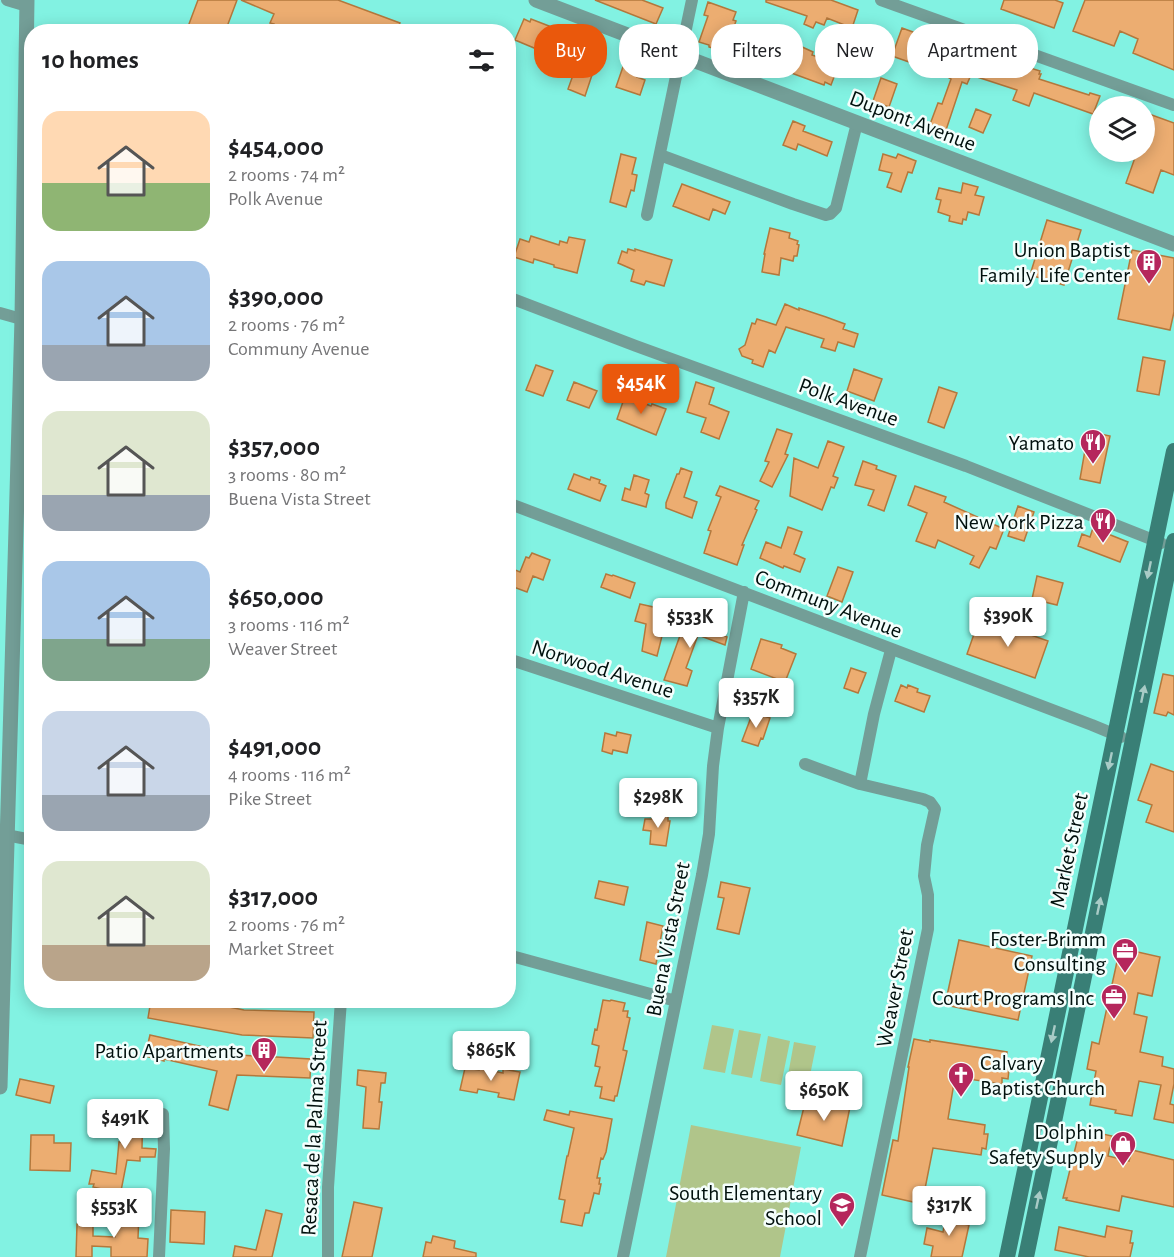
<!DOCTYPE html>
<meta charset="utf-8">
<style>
body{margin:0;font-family:"Alegreya Sans",sans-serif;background:#f6f6f6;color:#202124;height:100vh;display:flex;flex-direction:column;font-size:22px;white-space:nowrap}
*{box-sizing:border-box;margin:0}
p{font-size:20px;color:#757577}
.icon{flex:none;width:33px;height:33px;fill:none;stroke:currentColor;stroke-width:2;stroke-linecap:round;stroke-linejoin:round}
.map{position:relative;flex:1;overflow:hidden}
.panel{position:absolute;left:24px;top:24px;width:492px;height:984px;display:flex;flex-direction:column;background:#fff;border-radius:24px;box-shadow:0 3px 15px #0003}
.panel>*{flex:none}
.hud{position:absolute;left:534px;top:24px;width:549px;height:54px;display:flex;gap:12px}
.fabs{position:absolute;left:1089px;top:96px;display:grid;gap:12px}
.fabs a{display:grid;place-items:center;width:66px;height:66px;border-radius:50%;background:#fff;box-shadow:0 3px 15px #0003;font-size:30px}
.price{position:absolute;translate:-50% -51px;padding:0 14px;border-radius:6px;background:#fff;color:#222;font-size:20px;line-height:39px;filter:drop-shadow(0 2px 3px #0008)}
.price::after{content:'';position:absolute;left:50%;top:36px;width:18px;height:14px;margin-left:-9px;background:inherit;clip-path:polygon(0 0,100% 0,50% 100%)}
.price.selected{background:#ea580c;color:#fff}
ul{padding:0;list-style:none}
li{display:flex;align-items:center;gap:18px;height:150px;padding:0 18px}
li span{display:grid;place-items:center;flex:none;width:168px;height:120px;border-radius:18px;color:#555}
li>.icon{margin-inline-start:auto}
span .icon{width:72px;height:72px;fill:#fffc;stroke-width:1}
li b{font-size:26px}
h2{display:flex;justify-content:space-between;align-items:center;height:72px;padding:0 18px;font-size:26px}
.tag{padding:0 21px;border-radius:24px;background:#fff;box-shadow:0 3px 15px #0003;font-size:21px;line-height:54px}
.tag.selected{background:#ea580c;color:#fff}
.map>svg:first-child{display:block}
.green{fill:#b0c58a}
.building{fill:#ecad71;stroke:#b3783c;stroke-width:1.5}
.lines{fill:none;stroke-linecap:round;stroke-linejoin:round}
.minor{stroke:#739e97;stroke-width:12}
.tertiary{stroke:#739e97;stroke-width:15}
.secondary{stroke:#397f76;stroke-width:16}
.oneway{fill:#a9cbc6}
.labels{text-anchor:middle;stroke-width:5;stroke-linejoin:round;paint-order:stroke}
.street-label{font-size:22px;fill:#00100d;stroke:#f4fefc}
.poi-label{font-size:22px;fill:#00100d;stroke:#f4fefc;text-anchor:end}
</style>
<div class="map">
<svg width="1174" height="1257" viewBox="0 0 1174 1257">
<rect width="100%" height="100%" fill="#82f2e2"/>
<!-- green -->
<path class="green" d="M712,1025l22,4 -9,44 -22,-4z
M739,1030l22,4 -9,44 -21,-4z
M768,1036l22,5 -9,44 -21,-4z
M794,1042l22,4 -9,44 -21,-4z
M691,1125l110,22 -21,110h-114z"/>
<!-- building -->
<path class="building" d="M198,0h39l-12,32h-39z
M241,0h97l62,23 -4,9h-125l3,-8 -4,-1 4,-9z
M595,0h47l21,8 -7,16z
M766,0h65l27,10 -6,18 -25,-10 -3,7 -8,-3 -3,6 -9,-4 3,-8 -41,-14z
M1004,0h51l8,3 -9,25 -53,-19z
M1085,0h89v70l-41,-17 5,-14 -18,-8 -6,15 -41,-15z
M708,2l28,10 -3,8 3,1 -11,31 -16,-5v-2l-10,-3 9,-26 -4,-1z
M524,19l6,3 1,-3 18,7 -1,3 7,3 -9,21 -31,-13z
M902,28l66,24 1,-3 71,22 -1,3h2l-2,5 50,16 1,-2 10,3 -7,18 -59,-21 -5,13 -16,-6 4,-10 -46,-15 -4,9 -5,-2 -17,51 -16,-6 9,-24 4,1 9,-25 -5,-3 4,-12 -15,-5 1,-2 -23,-8 -4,13 -17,-6z
M584,43l17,5 -16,48 -17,-7 9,-25 -11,-3 4,-12 11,4z
M800,46l13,6 -1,3 27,9 -8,21 -6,-3 -1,3 -49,-18 -1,3 -15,-5 6,-18 31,9z
M625,61l16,6 -4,10 8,3 -5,15 -24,-8z
M881,78l16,6 -8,23 -16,-6z
M976,109l15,6 -8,18 -14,-6z
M1149,114l25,9v52l-13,-5 -8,23 -27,-10 11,-31h7v-27z
M793,121l12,5 -2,5 29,11 -5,14 -29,-12 -2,6 -13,-5z
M621,154l15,4 -4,16 5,1 -3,16 -3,-1 -5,17 -16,-5z
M883,154l13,4 2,-4 18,7 -4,12 -4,-1 -7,20 -14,-5 5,-14 -13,-3z
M963,183l15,4 -3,8 9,2 -5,18 -11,-3 -2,8 -3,-1 -1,5 -13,-3 1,-5 -12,-4 3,-12 -5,-1 3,-11 22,5z
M682,184l48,18 -5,12 -12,-5 -4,11 -36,-14z
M1047,220l34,10 -17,55 -34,-10z
M770,228l20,5 -1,5 9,3 -1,3 2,1 -2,11h-3l-1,5 -12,-3 -2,17 -17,-3 3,-18h-1z
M531,236l28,9 1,-4 7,2 2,-6 16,3 -8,33 -15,-4 -8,-2v-2l-20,-6 -1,4 -19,-6 6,-18 9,3z
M628,249l7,2v-2l37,11 -8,26 -18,-5 -2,4 -13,-4 3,-11 -16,-7 4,-12 5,2z
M1132,250l42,8v54l-4,18 -52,-11z
M785,304l14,6v-2l27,9 19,7 -2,5 15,5 -4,13 -16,-5 -3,9 -14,-4 3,-8 -38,-12 -11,26 -6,-3 -6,17 -11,-4 1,-3 -11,-4 -3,-7 6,-4 7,-22 3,1 2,-5 19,6z
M1143,357l22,4 -6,34 -22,-4z
M536,365l17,6 -10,25 -17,-6z
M854,369l28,10 -8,22 -27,-10z
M574,382l23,9 -8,17 -22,-8z
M696,382l18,6 -5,16 20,8 -10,27 -18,-7 5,-14 -19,-6z
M939,387l18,6 -13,35 -16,-6z
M625,396l26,10 1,-2 14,5 -10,26 -39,-16z
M777,429l15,5 -7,20 3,1 -16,32 -12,-6 9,-19 -4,-1z
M1091,432l19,4 -10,47 -20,-4 5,-29 2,1z
M828,441l16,6 -11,29 5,2 -4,10 -3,-1 -9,23 -32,-14 4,-38 24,10z
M863,461l14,5 -1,3 20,7 -12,35 -16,-6 6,-15 -19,-5z
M681,468l11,4 -8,25 13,5 -5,16 -26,-10v-5l11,-29h2z
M574,474l16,6 1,-3 9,3 -1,3 7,3 -6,15 -32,-12z
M634,475l15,5 -4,13 4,2 -3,12 -24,-7 3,-12 5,2z
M720,486l39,15 -4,8 2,1 -15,35h2l-7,20 -33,-12 7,-22 -3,-1 13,-33 -5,-2z
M915,486l31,11 -2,5 60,27 -8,20 -6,-2 -11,21 -9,-4 4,-8 -36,-16 -3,8 -19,-7 11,-28 -19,-8z
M1018,506l16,6 -10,29 -16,-5z
M788,527l14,5 -8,22 11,5 -5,13 -16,-6 -1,2 -23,-10 6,-16 15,6z
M1093,528l35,14 -8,20 -42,-16 4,-12 8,3z
M532,553l18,7 -7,20 -10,-4 -6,16 -19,-7v-18l12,5 6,-15 3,1z
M838,567l15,5 -11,30 -15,-6z
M606,574l6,2 1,-1 22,8 -5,15 -29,-11z
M1037,576l26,7 -6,22 -25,-6z
M640,604l18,4v-3l11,3 -12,48 -15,-5 4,-27 -11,-3z
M695,617l18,6 -2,7 16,7 -2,8 -27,-10 -12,33 6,3 -5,15 -23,-6 22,-61 7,2z
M980,617l68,24 -13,37 -68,-24z
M761,639l21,6 -1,3 15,6 -11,28 -34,-13z
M851,668l15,5 -8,20 -14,-5z
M1163,674l11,2v39l-6,-3 -2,4 -12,-3z
M901,685l6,3 1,-3 10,4 -1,3 13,4 -6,16 -29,-11z
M753,712l17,6 -7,21 -2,-1 -3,8 -16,-5z
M617,732l14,3 -4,18 -14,-3 -1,4 -10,-3 3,-18 11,3z
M1151,764l23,8v60l-28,-10 6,-17 -14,-5z
M653,813l15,1v7h2l-4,25 -16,-2 1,-13 -8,-1 2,-11h7z
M599,881l29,6 -4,18 -29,-7z
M721,882l29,6 -11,46 -22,-5 7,-31 -6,-1z
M647,922l16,4 -7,38 -16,-4z
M959,940l73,16 -14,64 -73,-15z
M1120,948l40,9 -8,39 -14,-3 -4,21 13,3 -7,35 23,5 -1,9 12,3v15l-4,20 4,1v18l-20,-4 7,-34 -22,-4 -7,35 -17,-3 1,-3 -26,-5 6,-34 -9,-2 5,-27 7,2z
M151,1000h43l50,10 70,2 -1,26 -71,-3 -94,-17z
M603,1000l7,1 1,-1 14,3 -2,8h5l-1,6 3,1 -7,32 4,1 -10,45h-2l-1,5 -14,-3 2,-11 -7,-1 5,-19 -5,-1 4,-20 -7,-2 3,-15 2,1z
M150,1035l89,20 72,4 -1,19 -73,-3 -9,35 -19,-5 8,-34 -53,-12v2l-19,-5z
M914,1039l16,3v-2l77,12 -1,8h4l-2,19 -6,-1v6l-47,-7 -7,42 37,6 -1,9h4l-2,15 -4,-1 -1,7 -48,-7 -11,56 -40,-9 11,-55 5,1 11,-74h-1z
M465,1068l14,2v-2l24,5v-4l17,3 -6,28 -16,-3 1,-4 -21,-4 -1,4 -17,-3z
M358,1070l28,3 -1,10h-4l-2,19h3l-3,27 -16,-1 3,-41 -9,-2z
M20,1079l34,7 -4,17 -34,-8z
M817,1100l33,7 -8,39 -45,-11 8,-32 10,3z
M126,1101l17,1 -1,46 14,1 -1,8h-15v4l-13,-1 -6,31 -11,-2v2l-17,-4 1,-3h-5l3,-14 24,4 3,-32 5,1z
M547,1110l22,5 1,-4 42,8 -6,33 -3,7 -2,-1 -4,20h3l-1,6h2l-2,10 -5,-1 -5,20h-4l-3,13 -21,-4 4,-22 -6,-1 8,-43h1l6,-28 -30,-8z
M1080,1129l32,7 -4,20 21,5 3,-11 42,10v47l-52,-11 -3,15 -53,-11 1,-2h-4z
M31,1135h23v8h17l-1,28 -40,-1z
M354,1202l28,6 -10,49h-30z
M171,1210l34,2 -1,32 -34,-2z
M266,1210l16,4 -10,43h-39l2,-11 21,4z
M947,1210l19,4 -3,10 6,1 -7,32h-31l2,-11 -9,-2 3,-16 16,4z
M115,1214h24l-1,24 10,1 -1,18h-36v-10l-19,-1v11h-16l1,-33h16v12l22,1z
M1107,1226l25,5 -2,12h3l-3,14h-41l-34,-7 4,-23 46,10z
M433,1236l22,5 -1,7 22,5v4h-53l3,-15 5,1z"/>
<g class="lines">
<!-- minor -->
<path class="minor" d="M7,0l20,6
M881,0l293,105
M660,155l133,49 33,11 4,-1 6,-6 21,-85
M647,215l45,-215
M508,297l128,49 330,120 195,77
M0,313l32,9
M17,489h15
M508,503l584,222 29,12
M508,659l210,69
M805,764l55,20 63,15 7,3 5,7 -8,36 -3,31 4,19v34l-68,328
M860,784l14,-70 17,-64
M6,835l26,5
M508,955l168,46
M159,1257l5,-108 -1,-35
M328,1257v-70l13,-187
M623,1257l79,-382 7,-41 4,-68 5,-38 26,-136"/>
<!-- tertiary -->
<path class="tertiary" d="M536,0l638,244
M0,1087l22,-768 5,-319"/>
<!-- secondary -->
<path class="secondary" d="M1007,1257l167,-806
M1026,1257l148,-716"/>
</g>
<!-- one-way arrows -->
<defs><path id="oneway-solid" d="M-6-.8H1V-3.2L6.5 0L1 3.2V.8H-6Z" transform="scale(1.5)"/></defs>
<g class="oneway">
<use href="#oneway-solid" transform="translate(1149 570) rotate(102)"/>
<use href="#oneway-solid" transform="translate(1143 694) rotate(-78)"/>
<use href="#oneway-solid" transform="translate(1110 761) rotate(102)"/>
<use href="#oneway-solid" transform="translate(1099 906) rotate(-78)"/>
<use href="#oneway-solid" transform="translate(1053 1034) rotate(102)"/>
<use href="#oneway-solid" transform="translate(1038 1200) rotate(-78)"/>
</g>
<!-- icons -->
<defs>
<g id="building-pin" transform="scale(1.35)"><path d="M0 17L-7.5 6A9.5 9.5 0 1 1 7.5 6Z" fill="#b5275c" stroke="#f4fefc"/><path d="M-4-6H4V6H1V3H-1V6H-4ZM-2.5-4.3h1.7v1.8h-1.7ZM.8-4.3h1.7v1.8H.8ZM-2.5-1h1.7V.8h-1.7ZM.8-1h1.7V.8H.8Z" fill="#fff"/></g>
<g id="restaurant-pin" transform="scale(1.35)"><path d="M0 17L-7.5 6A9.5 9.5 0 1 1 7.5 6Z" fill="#b5275c" stroke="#f4fefc"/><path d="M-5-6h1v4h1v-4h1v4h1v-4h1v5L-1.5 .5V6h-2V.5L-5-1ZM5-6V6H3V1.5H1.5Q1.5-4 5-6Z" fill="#fff"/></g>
<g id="office-pin" transform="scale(1.35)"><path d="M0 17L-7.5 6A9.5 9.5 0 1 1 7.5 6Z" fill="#b5275c" stroke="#f4fefc"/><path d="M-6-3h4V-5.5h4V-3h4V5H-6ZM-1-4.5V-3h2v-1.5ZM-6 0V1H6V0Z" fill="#fff"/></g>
<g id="church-pin" transform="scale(1.35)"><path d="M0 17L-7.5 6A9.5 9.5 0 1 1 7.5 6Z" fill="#b5275c" stroke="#f4fefc"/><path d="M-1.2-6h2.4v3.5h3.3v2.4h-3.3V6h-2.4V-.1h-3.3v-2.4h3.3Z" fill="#fff"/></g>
<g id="shop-pin" transform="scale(1.35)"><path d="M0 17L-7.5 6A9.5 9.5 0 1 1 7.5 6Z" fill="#b5275c" stroke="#f4fefc"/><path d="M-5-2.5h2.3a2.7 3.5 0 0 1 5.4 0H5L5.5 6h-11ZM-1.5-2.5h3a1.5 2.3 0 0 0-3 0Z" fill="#fff"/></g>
<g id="school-pin" transform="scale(1.35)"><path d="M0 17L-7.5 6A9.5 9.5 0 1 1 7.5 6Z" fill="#b5275c" stroke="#f4fefc"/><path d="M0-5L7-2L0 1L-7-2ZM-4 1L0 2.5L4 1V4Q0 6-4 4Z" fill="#fff"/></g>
</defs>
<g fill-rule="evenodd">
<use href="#building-pin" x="1149" y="262"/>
<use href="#restaurant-pin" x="1093" y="442"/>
<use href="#restaurant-pin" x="1103" y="521"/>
<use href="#office-pin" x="1125" y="951"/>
<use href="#office-pin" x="1114" y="997"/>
<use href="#building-pin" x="264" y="1050"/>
<use href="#church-pin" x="961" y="1075"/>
<use href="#shop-pin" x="1123" y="1144"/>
<use href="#school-pin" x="842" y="1205"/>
</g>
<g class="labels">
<!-- street labels -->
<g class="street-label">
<text transform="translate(913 120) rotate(21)" y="8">Dupont Avenue</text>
<text transform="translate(849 401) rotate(20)" y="8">Polk Avenue</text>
<text transform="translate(829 603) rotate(21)" y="8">Communy Avenue</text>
<text transform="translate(603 668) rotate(18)" y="8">Norwood Avenue</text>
<text transform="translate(1068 850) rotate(-78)" y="8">Market Street</text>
<text transform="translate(667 939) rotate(-79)" y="8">Buena Vista Street</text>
<text transform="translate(894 988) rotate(-79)" y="8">Weaver Street</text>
<text transform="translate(313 1128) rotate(-87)" y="8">Resaca de la Palma Street</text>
</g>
<!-- poi labels -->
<g class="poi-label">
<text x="1130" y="257">Union Baptist<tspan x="1130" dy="25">Family Life Center</tspan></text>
<text x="1074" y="450">Yamato</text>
<text x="1084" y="529">New York Pizza</text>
<text x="1106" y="946">Foster-Brimm<tspan x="1106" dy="25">Consulting</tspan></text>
<text x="1094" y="1005">Court Programs Inc</text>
<text x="244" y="1058">Patio Apartments</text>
<text x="980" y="1070" text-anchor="start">Calvary<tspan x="980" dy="25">Baptist Church</tspan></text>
<text x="1104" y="1139">Dolphin<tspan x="1104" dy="25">Safety Supply</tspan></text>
<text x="822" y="1200">South Elementary<tspan x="822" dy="25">School</tspan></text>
</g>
</g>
</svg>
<div class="fabs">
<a><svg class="icon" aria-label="layers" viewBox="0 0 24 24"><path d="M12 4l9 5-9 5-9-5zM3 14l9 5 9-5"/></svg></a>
</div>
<b class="price selected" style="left:641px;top:415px">$454K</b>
<b class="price" style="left:1008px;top:648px">$390K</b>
<b class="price" style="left:690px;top:649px">$533K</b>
<b class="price" style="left:756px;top:729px">$357K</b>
<b class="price" style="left:658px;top:829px">$298K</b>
<b class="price" style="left:491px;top:1082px">$865K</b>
<b class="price" style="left:824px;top:1122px">$650K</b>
<b class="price" style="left:125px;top:1150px">$491K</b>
<b class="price" style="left:949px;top:1237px">$317K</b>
<b class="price" style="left:114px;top:1239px">$553K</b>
<div class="hud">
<a class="tag selected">Buy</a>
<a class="tag">Rent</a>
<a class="tag">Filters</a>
<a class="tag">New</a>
<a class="tag">Apartment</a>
</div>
<section class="panel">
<h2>10 homes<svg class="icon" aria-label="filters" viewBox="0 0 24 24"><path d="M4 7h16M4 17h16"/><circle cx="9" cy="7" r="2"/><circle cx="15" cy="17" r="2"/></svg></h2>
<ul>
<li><span style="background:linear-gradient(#ffd9b3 60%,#8fb573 0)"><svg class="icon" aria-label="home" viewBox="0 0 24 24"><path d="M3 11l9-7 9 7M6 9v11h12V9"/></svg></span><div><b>$454,000</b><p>2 rooms · 74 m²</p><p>Polk Avenue</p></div></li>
<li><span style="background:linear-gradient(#a9c7e8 70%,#9aa5b1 0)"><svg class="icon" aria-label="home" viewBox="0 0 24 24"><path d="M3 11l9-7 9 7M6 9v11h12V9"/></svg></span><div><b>$390,000</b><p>2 rooms · 76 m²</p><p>Communy Avenue</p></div></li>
<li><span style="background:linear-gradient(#dfe7d0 70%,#9aa5b1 0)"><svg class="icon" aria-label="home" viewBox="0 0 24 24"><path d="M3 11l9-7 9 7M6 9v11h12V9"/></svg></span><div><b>$357,000</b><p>3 rooms · 80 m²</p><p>Buena Vista Street</p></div></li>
<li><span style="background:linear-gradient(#a9c7e8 65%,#7fa58c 0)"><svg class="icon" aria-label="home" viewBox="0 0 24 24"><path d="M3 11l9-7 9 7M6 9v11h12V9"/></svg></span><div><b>$650,000</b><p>3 rooms · 116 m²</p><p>Weaver Street</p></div></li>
<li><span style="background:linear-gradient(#c9d6e8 70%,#9aa5b1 0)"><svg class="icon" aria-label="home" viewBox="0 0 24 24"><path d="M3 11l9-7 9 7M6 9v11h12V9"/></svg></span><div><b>$491,000</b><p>4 rooms · 116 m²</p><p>Pike Street</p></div></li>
<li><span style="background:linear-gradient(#dfe7d0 70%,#b9a48a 0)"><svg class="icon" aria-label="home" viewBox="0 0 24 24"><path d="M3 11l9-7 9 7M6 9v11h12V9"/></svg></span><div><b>$317,000</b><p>2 rooms · 76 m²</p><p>Market Street</p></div></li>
</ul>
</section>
</div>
